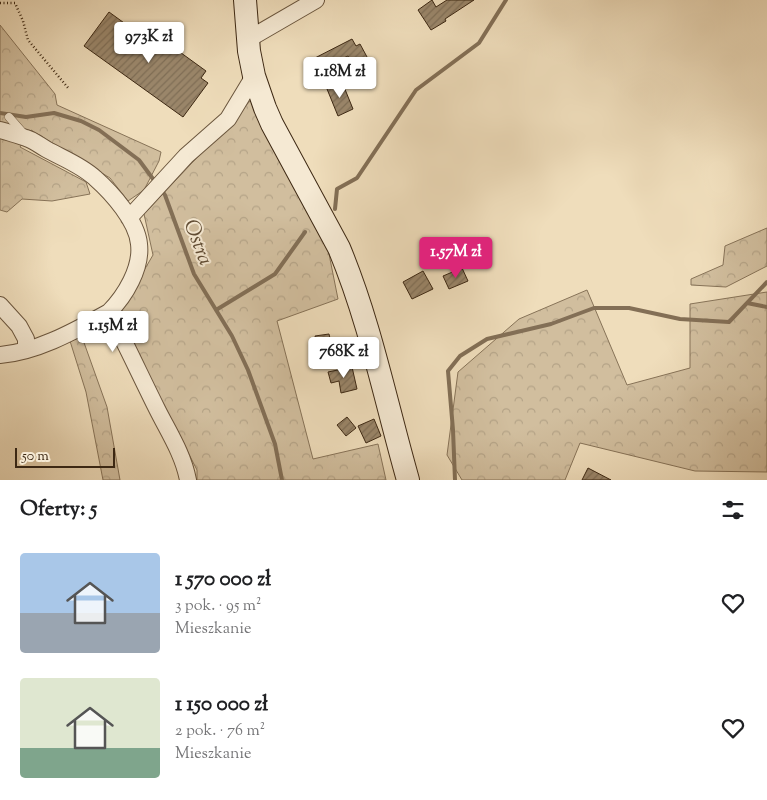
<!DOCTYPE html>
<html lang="pl">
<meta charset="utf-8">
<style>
body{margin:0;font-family:"Sorts Mill Goudy",serif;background:#f6f6f6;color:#202124;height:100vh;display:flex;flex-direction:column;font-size:19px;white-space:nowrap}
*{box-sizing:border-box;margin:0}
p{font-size:16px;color:#757577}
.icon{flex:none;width:28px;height:28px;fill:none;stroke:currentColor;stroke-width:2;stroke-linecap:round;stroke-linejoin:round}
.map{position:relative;height:480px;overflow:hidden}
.side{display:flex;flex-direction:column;background:#fff;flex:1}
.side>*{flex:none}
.scale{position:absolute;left:15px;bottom:12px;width:100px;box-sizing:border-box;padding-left:5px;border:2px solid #3d2813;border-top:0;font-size:14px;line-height:18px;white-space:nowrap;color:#3d2813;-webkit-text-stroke:4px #f5e9d3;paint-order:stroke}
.price{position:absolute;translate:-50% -42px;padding:0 11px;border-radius:5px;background:#fff;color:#222;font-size:16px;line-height:32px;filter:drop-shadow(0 1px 2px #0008)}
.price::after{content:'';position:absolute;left:50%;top:30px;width:15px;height:11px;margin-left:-8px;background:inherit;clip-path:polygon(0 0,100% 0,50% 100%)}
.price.active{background:#db2777;color:#fff}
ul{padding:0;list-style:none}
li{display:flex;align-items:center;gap:15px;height:125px;padding:0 20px}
li span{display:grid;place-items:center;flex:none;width:140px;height:100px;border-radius:5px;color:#555}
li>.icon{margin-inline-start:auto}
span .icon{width:60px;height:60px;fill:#fffc;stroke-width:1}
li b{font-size:21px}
h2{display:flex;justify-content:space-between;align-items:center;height:60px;padding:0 20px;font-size:21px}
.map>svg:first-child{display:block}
.forest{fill:url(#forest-crowns);stroke:#877358}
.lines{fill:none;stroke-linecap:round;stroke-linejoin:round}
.stream{stroke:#836f56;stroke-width:4}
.building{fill:url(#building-hatch);stroke:#3d2813}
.lane-casing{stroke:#6a553d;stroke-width:9}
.street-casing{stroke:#6a553d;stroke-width:18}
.secondary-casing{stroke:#3d2813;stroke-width:24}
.path{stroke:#3d2813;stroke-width:2.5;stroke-dasharray:1 2.5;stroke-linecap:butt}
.lane{stroke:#f5e9d3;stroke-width:8}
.street{stroke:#f5e9d3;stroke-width:16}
.secondary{stroke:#f5e9d3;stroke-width:22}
.labels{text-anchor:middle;stroke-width:4;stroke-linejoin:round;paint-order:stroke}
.water-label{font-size:21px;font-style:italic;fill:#604c34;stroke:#f5e9d3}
</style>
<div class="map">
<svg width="767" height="480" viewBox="0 0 767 480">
<defs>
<pattern id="forest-crowns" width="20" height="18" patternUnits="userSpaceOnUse" patternTransform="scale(1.25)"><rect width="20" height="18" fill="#d1be9e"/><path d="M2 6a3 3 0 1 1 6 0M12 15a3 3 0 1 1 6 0" fill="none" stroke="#b4a387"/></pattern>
<pattern id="building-hatch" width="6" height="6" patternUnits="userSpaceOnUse" patternTransform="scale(1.25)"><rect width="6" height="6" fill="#9a866a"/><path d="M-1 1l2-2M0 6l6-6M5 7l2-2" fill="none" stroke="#7f6e56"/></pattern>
</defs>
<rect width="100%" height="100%" fill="#efddbb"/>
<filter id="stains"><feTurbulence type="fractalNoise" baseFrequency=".004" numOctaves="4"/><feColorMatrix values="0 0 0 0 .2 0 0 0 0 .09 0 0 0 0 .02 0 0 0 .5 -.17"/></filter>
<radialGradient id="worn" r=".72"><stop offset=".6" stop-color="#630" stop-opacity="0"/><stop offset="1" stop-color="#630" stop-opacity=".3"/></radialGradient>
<!-- forest -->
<path class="forest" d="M0,25l55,69 2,11 104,47 -2,9 -15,29 -16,11 -18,-23 -79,-48 -11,17 66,35 4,12 -38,7 -30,-2 -15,13 -7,-2z
M252,99l75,145 11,55 -61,22 36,138 65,-15 8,36h-189v-10l-79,-155 35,-60 -9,-41z
M767,228v38l-41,21 -35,-2v-6l32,-14 2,-19z
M587,290l40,95 63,-17v-64l77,-12v180l-72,-1 -115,-28 -15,37h-103l-15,-25 11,-83 61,-53z
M82,337l25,70 13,73h-17l-17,-88 -16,-51z"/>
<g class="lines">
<!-- stream -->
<path class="stream" d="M0,113l26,4 28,-4 27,8 18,9 40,30 17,23
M161,189l4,6 29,79 38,62 16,34 27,74 7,36
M335,209l2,-20 20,-11 59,-88 63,-47 27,-43
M747,303l20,4
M216,310l59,-36 30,-42
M455,480l-2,-50 -5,-59 12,-15 27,-17 64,-15 43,-16h35l51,11 49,3 38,-40"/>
</g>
<!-- building -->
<path class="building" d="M432,0l4,7 11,-7h27l-29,19 1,2 -15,9 -13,-20z
M109,12l51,37 6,-7 40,29 -5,7 7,5 -25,34 -99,-71z
M352,39l4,7 4,-2 13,24 -14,8 -11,-20 -31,14 -6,-10z
M342,82l11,27 -15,7 -11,-27z
M462,268l6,13 -19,8 -6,-13z
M423,271l10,18 -21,10 -9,-17z
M329,334l4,17 -14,3 -4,-18z
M352,367l5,22 -16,4 -2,-12 -8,2 -3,-11z
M347,417l9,11 -10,8 -9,-11z
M374,419l7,17 -15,7 -8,-17z
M588,468l23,12h-29z"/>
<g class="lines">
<!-- lane casing -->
<g class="lane-casing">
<path id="lane" d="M9,117l14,16"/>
</g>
<!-- street casing -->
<g class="street-casing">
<path id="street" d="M247,40l69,-40
M0,130c8,2 17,5 26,8 7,2 13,7 20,11 16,9 35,16 49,29 17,15 42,43 44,66 3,24 -14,52 -30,68 17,32 32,65 48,97 12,24 26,45 31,71
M129,218l57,-62 42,-37 26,-43
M0,305l19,21 7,13v11
M0,355c38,-3 76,-25 109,-43"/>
</g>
<!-- secondary casing -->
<g class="secondary-casing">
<path id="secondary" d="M245,0l4,51 5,25 11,32 7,16 67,124c31,74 47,155 69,232"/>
</g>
<!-- path -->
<path class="path" d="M0,3h15l8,18 5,19 41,49"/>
<!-- lane -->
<use href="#lane" class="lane"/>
<!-- street -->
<use href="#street" class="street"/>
<!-- secondary -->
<use href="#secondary" class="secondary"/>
</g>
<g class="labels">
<!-- water labels -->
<g class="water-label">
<text transform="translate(199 242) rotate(69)" y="7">Ostra</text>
</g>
</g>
<rect width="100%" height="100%" filter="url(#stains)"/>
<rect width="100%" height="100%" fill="url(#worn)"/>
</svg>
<div class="scale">50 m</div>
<b class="price" style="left:149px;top:64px">973K zł</b>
<b class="price" style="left:340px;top:99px">1.18M zł</b>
<b class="price active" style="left:456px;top:279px">1.57M zł</b>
<b class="price" style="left:113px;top:353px">1.15M zł</b>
<b class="price" style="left:344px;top:379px">768K zł</b>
</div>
<section class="side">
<h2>Oferty: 5<svg class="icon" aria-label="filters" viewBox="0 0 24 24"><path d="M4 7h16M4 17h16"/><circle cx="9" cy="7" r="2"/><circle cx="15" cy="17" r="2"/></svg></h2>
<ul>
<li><span style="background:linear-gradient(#a9c7e8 60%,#9aa5b1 0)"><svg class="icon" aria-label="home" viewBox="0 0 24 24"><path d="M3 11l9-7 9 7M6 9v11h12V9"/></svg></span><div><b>1 570 000 zł</b><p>3 pok. · 95 m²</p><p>Mieszkanie</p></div><svg class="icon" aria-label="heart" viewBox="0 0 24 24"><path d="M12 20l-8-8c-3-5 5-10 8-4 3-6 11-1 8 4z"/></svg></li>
<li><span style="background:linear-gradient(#dfe7d0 70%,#7fa58c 0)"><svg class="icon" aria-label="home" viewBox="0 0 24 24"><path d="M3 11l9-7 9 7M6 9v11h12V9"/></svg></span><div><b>1 150 000 zł</b><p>2 pok. · 76 m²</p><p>Mieszkanie</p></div><svg class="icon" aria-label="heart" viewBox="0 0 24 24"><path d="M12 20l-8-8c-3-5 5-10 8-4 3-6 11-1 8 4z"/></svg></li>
</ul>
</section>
